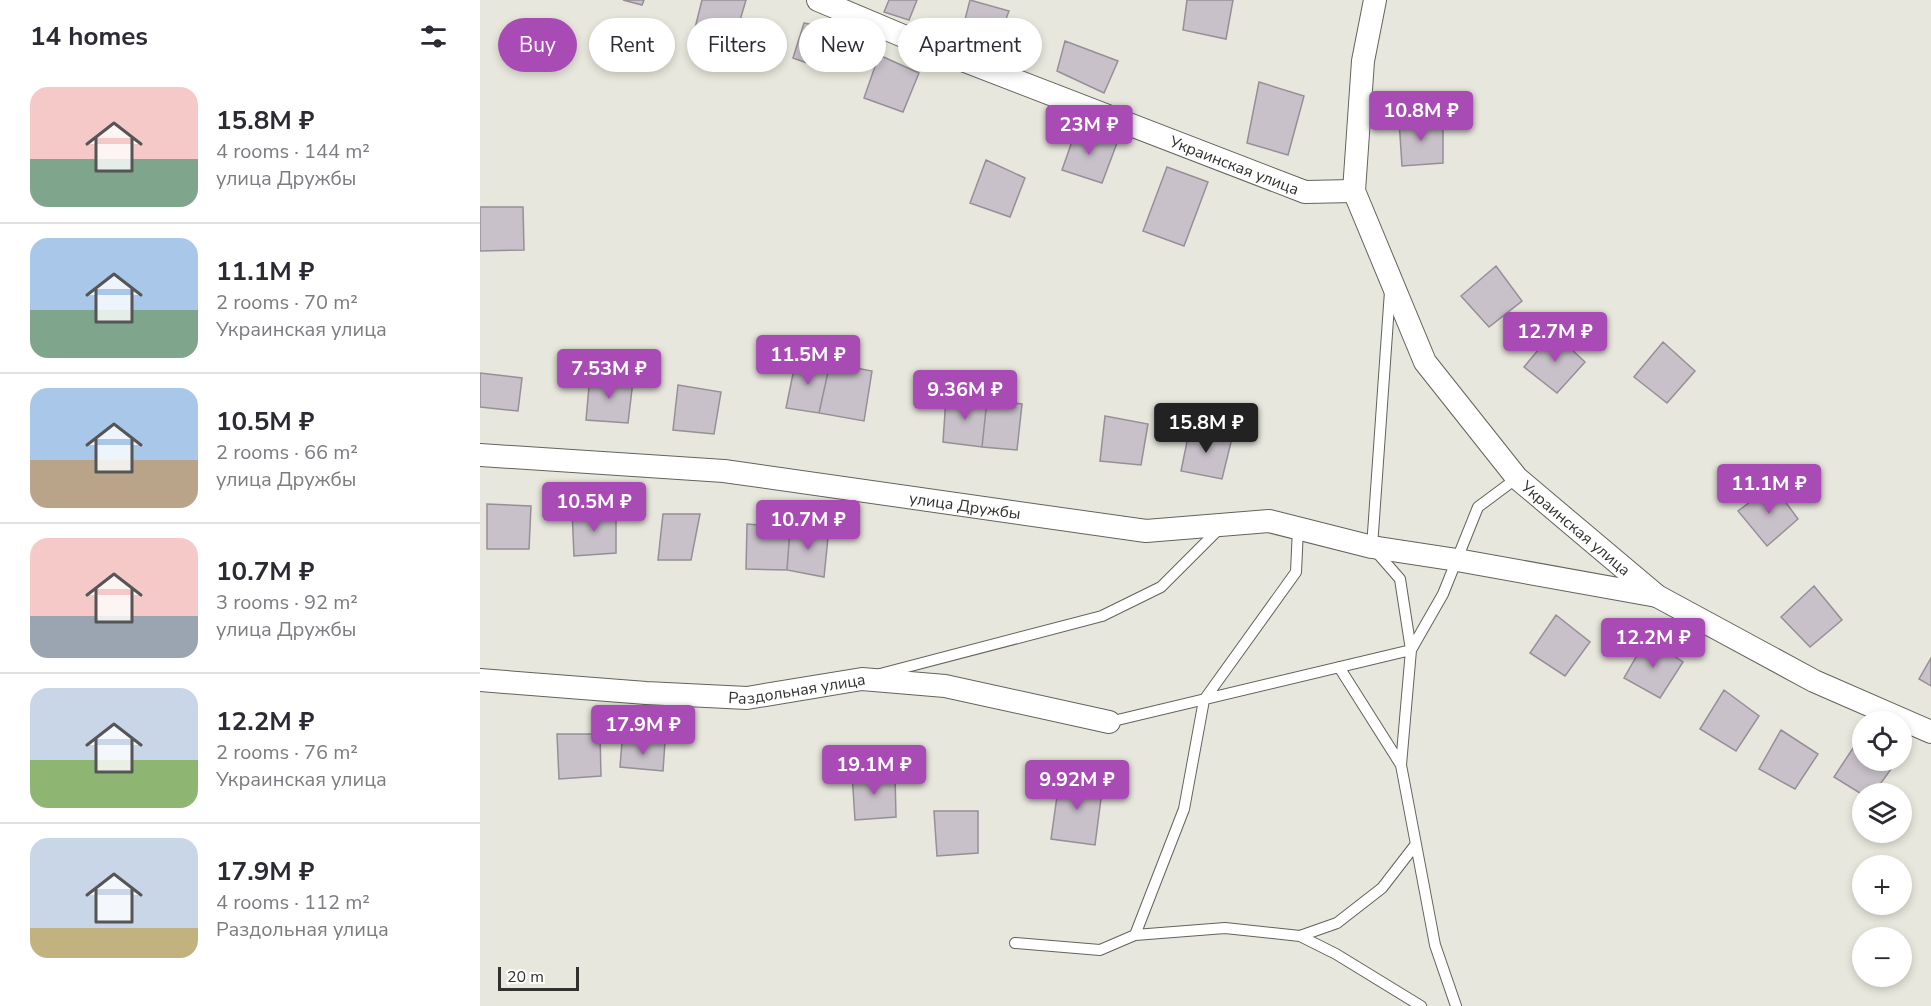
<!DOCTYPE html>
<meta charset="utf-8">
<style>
body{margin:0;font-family:"Nunito Sans",sans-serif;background:#f7f7f7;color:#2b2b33;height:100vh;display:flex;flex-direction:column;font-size:22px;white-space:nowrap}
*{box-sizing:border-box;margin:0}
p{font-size:20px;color:#7c7c81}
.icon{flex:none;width:33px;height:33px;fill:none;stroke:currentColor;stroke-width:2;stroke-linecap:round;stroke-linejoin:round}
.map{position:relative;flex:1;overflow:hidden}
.sheet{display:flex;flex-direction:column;background:#fff;width:480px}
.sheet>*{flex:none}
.top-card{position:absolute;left:18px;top:18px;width:570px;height:54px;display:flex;gap:12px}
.buttons{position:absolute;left:1372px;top:711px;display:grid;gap:12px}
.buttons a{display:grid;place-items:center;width:60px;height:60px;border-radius:50%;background:#fff;box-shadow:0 3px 9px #0003;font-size:30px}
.scale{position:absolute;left:18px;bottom:15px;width:81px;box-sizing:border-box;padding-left:6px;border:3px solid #31312e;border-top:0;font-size:16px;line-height:21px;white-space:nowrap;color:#31312e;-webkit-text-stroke:4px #fffffe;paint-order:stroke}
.price{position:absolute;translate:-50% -51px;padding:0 14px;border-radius:6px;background:#a84bb4;color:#fff;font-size:20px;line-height:39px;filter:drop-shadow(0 2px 3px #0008)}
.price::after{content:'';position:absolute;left:50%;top:36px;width:18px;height:14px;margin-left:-9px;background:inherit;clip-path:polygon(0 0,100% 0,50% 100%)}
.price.on{background:#222;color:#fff}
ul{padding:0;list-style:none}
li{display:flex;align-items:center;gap:18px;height:150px;padding:0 30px}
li+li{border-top:2px solid #e1e1e2}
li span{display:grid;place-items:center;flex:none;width:168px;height:120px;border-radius:18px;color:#555}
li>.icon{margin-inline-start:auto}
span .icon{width:72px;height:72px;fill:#fffc;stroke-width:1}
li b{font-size:26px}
h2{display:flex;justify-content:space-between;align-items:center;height:72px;padding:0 30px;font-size:26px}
.chip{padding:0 21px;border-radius:27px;background:#fff;box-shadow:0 3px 9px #0003;font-size:21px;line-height:54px}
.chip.on{background:#a84bb4;color:#fff}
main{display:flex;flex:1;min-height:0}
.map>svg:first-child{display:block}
.building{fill:#c8c1c9;stroke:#968f96;stroke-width:1.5}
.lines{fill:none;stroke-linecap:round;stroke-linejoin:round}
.lane-casing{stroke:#63635b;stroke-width:12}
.street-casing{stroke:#63635b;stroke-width:24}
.lane{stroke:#fff;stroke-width:10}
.street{stroke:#fff;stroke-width:22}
.labels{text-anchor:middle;stroke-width:5;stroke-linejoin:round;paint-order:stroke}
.street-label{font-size:16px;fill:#31312e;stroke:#fffffe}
</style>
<main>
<section class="sheet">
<h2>14 homes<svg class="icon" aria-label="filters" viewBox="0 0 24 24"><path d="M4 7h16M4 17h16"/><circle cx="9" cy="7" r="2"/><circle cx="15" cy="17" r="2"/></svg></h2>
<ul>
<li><span style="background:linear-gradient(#f6c9c9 60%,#7fa58c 0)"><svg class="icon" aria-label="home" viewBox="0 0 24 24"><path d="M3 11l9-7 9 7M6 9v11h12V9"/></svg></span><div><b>15.8M ₽</b><p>4 rooms · 144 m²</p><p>улица Дружбы</p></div></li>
<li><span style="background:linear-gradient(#a9c7e8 60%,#7fa58c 0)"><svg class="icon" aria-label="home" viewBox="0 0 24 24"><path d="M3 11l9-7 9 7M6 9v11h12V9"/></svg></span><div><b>11.1M ₽</b><p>2 rooms · 70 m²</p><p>Украинская улица</p></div></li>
<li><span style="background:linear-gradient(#a9c7e8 60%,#b9a48a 0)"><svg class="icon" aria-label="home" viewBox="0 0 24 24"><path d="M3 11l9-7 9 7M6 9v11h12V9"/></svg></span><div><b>10.5M ₽</b><p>2 rooms · 66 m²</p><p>улица Дружбы</p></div></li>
<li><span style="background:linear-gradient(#f6c9c9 65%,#9aa5b1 0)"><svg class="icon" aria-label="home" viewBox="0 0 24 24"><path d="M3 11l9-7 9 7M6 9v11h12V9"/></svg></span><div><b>10.7M ₽</b><p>3 rooms · 92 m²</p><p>улица Дружбы</p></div></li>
<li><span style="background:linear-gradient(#c9d6e8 60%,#8fb573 0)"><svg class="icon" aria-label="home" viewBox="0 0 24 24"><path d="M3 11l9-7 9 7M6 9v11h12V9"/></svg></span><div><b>12.2M ₽</b><p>2 rooms · 76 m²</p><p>Украинская улица</p></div></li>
<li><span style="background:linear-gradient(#c9d6e8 75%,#c2b280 0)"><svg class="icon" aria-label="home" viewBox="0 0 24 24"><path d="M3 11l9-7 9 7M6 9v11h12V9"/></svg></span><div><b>17.9M ₽</b><p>4 rooms · 112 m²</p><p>Раздольная улица</p></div></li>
</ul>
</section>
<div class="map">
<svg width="1451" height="1006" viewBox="0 0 1451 1006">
<rect width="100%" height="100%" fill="#e7e7dd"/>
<!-- building -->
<path class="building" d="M143,0h21l-2,5z
M222,0h44l-11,37 -40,-9z
M409,0h28l-8,20 -25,-8z
M490,0l39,11 -15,39 -35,-7z
M707,0h46l-7,39 -43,-9z
M324,23l29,6 -12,39 -28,-10z
M585,41l53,20 -14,32 -47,-22z
M399,55l40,18 -16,39 -39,-14z
M779,82l45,14 -16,59 -41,-12z
M919,120l44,1v42l-41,3z
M597,127l40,16 -15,40 -40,-13z
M506,160l39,18 -15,39 -40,-14z
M687,167l41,15 -24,64 -41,-15z
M0,207h43l1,43 -44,1z
M1016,266l26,35 -33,26 -28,-31z
M1073,332l32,30 -28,31 -33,-26z
M1183,342l32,29 -28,32 -33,-26z
M316,359l34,4 -11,50 -33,-5z
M350,363l42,8 -8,50 -45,-8z
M0,373l42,5 -4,33 -38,-4z
M110,375l43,6 -5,42 -42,-3z
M198,385l43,7 -7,42 -41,-4z
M466,397l41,3 -5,47 -39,-5z
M507,400l35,4 -5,46 -35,-3z
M625,416l43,8 -7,41 -41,-4z
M710,427l42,11 -10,41 -41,-8z
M1293,485l25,34 -31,27 -29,-35z
M7,504l44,2 -2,43h-42z
M92,511h44v42l-42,3z
M183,514h37l-9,46h-33z
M267,524l43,4 -3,42 -41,-1z
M310,528h39l-5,49 -37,-7z
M1334,586l28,34 -32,27 -29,-30z
M1076,615l34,27 -25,34 -35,-23z
M1167,638l36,24 -23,36 -36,-20z
M1451,658v28l-12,-7z
M1244,690l35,26 -23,35 -36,-22z
M1301,730l37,24 -23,35 -36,-20z
M77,734h43l1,42 -42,3z
M1379,739l4,3v18h25l6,5 -21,29 -10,1 -29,-18z
M142,742h43l-2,29 -43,-4z
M372,774h43l1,43 -41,3z
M580,775l43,8 -8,62 -44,-6z
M454,811h44v42l-41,3z"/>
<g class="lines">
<!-- lane casing -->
<g class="lane-casing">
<path id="lane" d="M910,291l-18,256 28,32 11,71 -10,115 34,180 21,61
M859,667l62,98
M400,674l222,-58 59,-29 60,-60
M629,722l302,-72 32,-56 35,-87 39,-29
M655,935l49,-126 20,-109 92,-128 2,-44
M820,936l37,-13 45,-35 34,-44
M535,943l85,7 35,-15 90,-7 75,8 36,18 85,52"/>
</g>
<!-- street casing -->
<g class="street-casing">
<g id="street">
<path id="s1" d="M338,0l116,49 371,143 49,-1"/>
<path id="s2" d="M895,0l-12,61 -9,130 71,171 92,116 140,118 157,85 117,51"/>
<path id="s3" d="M0,455l244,16 422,60 123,-10 103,26 85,13 200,36"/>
<path id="s4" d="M0,680l166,13 101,5 115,-19 83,7 164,36"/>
</g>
</g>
<!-- lane -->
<use href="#lane" class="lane"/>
<!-- street -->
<use href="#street" class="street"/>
</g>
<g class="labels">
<!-- street labels -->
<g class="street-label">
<text dy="6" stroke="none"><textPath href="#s1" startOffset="448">Украинская улица</textPath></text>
<text dy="6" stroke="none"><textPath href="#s3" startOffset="488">улица Дружбы</textPath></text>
<text dy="6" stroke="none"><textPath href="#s2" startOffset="603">Украинская улица</textPath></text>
<text dy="6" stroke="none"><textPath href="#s4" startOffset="318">Раздольная улица</textPath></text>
</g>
</g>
</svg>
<div class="buttons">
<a><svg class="icon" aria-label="locate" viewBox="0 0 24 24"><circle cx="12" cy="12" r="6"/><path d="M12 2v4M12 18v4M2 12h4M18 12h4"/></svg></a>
<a><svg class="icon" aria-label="layers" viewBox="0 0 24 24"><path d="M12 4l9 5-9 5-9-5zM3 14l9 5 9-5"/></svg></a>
<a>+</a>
<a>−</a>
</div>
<div class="scale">20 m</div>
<b class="price" style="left:941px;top:142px">10.8M ₽</b>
<b class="price" style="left:609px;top:156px">23M ₽</b>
<b class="price" style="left:1075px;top:363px">12.7M ₽</b>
<b class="price" style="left:328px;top:386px">11.5M ₽</b>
<b class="price" style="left:129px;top:400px">7.53M ₽</b>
<b class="price" style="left:485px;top:421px">9.36M ₽</b>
<b class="price on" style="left:726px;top:454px">15.8M ₽</b>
<b class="price" style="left:1289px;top:515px">11.1M ₽</b>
<b class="price" style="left:114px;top:533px">10.5M ₽</b>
<b class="price" style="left:328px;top:551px">10.7M ₽</b>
<b class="price" style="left:1173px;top:669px">12.2M ₽</b>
<b class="price" style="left:163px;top:756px">17.9M ₽</b>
<b class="price" style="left:394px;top:796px">19.1M ₽</b>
<b class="price" style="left:597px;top:811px">9.92M ₽</b>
<div class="top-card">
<a class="chip on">Buy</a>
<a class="chip">Rent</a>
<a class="chip">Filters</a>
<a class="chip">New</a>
<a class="chip">Apartment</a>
</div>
</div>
</main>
